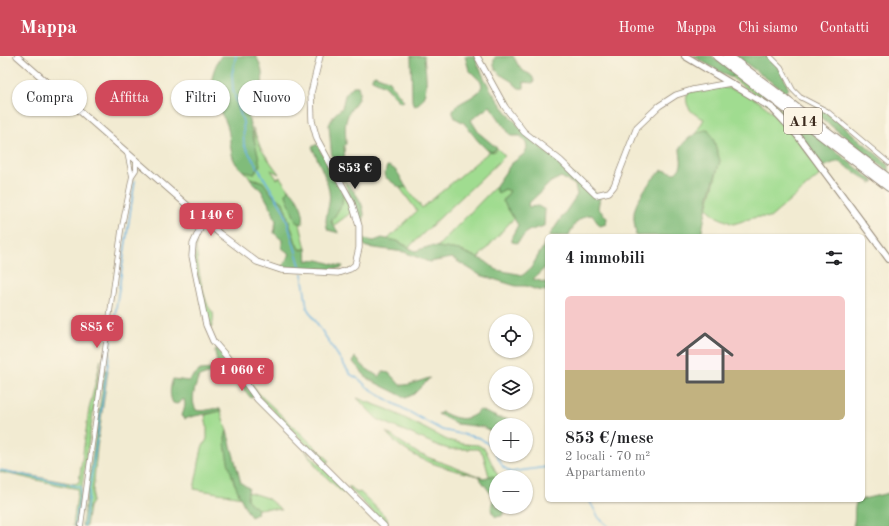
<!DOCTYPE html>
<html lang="it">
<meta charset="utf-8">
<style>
body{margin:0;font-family:"Old Standard TT",serif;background:#f2f2f2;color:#202124;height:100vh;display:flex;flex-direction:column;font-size:15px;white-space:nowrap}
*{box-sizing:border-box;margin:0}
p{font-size:13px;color:#757577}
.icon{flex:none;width:22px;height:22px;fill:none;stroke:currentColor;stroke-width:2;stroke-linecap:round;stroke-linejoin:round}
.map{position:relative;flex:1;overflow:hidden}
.drawer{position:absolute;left:545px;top:178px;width:320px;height:268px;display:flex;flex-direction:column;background:#fff;border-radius:6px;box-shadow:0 1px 3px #0004}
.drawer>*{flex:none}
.banner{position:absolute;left:12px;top:24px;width:380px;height:36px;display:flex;gap:8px}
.fabs{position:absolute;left:489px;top:258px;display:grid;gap:8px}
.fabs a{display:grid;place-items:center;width:44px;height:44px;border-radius:50%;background:#fff;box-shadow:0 1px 3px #0004;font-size:20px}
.price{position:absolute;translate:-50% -34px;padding:0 9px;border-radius:8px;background:#d1495b;color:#fff;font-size:13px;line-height:26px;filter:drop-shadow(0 1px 2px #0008)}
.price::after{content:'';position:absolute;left:50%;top:24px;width:12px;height:9px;margin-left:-6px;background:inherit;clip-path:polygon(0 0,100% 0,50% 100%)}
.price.current{background:#222;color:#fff}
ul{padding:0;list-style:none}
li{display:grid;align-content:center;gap:8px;height:212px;padding:0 20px}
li+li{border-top:1px solid #e0e0e0}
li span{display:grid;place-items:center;height:124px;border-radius:6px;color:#555}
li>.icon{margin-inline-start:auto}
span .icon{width:72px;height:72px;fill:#fffc;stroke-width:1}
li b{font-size:17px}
h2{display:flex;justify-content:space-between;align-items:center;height:48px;padding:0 20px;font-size:17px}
.tag{padding:0 14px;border-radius:18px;background:#fff;box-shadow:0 1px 3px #0004;font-size:14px;line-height:36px}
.tag.current{background:#d1495b;color:#fff}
header{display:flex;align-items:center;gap:24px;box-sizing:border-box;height:56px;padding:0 20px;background:#d1495b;color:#fff}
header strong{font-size:19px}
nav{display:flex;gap:22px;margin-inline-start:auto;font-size:14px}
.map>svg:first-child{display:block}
.green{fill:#a0dc90;stroke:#6e8357}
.forest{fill:#80bc7a;stroke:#5e734c}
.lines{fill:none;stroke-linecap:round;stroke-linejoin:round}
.stream{stroke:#68b1e0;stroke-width:1.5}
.minor-casing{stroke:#968a78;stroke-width:5.5}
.tertiary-casing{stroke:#968a78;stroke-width:7}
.secondary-casing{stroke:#968a78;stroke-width:8}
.motorway-casing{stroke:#968a78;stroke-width:10}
.minor{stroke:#fff;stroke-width:4}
.tertiary{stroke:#fff;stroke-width:5.5}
.secondary{stroke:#fff;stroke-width:6}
.motorway{stroke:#fff;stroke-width:8}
.labels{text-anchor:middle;stroke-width:3.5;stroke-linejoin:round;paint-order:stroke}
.shield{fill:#fcf5e5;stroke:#75675a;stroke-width:1}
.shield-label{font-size:15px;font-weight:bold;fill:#3b2a1e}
</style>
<header>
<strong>Mappa</strong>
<nav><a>Home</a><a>Mappa</a><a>Chi siamo</a><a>Contatti</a></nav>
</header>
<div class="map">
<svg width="889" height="470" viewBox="0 0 889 470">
<rect width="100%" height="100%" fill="#fcf5e5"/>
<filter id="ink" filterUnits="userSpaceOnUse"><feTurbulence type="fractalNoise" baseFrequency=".025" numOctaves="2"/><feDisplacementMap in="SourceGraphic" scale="8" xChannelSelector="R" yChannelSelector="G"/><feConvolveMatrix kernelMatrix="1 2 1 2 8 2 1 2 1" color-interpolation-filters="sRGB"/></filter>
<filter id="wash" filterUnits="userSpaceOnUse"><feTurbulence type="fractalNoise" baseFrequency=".012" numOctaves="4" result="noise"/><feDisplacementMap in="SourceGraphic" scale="16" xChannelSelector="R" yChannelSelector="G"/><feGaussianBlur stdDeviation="0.9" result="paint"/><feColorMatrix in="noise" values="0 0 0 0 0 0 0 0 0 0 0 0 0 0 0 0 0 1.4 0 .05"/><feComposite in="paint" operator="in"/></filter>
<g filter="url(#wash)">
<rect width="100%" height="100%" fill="#f2ebd2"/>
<!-- green -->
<path class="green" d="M734,17l52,40 -1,3 -53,-38z
M721,31c46,5 76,52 101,86l-52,45c-17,-3 -21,2 -37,6l-16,-7 -10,-9 13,-47 -6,-20 -13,-10 -5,2 8,-14c-12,-5 -21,-13 -16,-27z
M253,72l8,21 18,25 -8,-4 6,9 3,-2 8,12 -2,6 11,28 3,1 6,25h-7l-3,-6 -13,-41 -10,-6 -14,-16 -9,-2 -8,-8 5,2 12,-14 -3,-8z
M497,92l8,8 -96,91 -12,-6 -9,-2 29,-28 -17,-23 6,-1 16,21 68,-57h5z
M495,131l3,6 7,-4 5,2 -7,10 11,17 -36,40 -19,-8 -22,-3z
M343,137l9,19 -19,14 -1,-6 10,-16z
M196,185c1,22 4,45 12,65 1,2 5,6 5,7 1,3 0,13 -2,15l-4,-12 -13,-56z
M101,304l-25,166h-3l5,-37 -78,-17v-2l75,14 4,-2 10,-73z
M105,314h3l-11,78 -5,54 -3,5 -3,19h-4z
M244,321l18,20 67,63 -3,4 -64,-64z
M357,342l32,12 58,30 17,4 14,1 7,4 12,25 3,3 -11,-1 -6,-22 -4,-5h-30l-10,-3 -62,-27z
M220,353l7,22 -2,7 3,21 6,24 8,14 -48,-8 8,-41 5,-9v-13l-2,-11 15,-4z
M386,376l33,22 59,22c-33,-8 -70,-16 -92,-44z
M305,394l41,40 -3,3 -25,-24z
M348,431h3l6,6 3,-1 27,26v8z
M248,436l19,6 15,12 -15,-2 -9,1c-6,-6 -14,-7 -10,-17z"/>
<!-- forest -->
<path class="forest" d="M221,0h35c7,13 10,27 1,40 -3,3 -7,5 -10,9 1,20 10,40 13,60l-6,9c-28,-5 -21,-29 -27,-49 -2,-7 -7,-12 -11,-19 -8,-16 -5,-35 5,-50z
M411,0h13c1,14 8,44 -10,50l-2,-5z
M465,0h10c20,61 78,101 125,141l-2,11 9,10 -1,6 -6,2 -8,-11c-12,0 -19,10 -23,21h-20l28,-41 -2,-10 -14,-8 -10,5 -23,22 1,3 9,-1 7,4 -1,16 -16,5 -11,12 -5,-1v-6l6,-11 -15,-24 7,-10 -5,-2 -7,4 -3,-6 16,-23 13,-10 3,-6 -1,-5 -5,-7h-10l-21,-30 -19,14 8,13 18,15 -5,4 -5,-2 -9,-9 -14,-18 -9,-5 -3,-7 2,-3c8,-8 24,-11 28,-22l-1,-4 -12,-12z
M513,0c3,4 4,8 7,12 5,6 12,4 14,13l-1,2 -9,-1v6c-7,2 -8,-4 -13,-7 -10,-6 -21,-11 -16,-24z
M693,0h19l22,17 -1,4h-4z
M736,0h32l11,10 10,23 -4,3z
M375,19l13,5 16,21 -4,1 -15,-16 -13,-6v-3z
M353,30h5c5,14 -8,20 -11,32 -3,8 -1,18 -1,26l-2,2 2,35h-4l-10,-21 -3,-35 5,-10 8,-7 3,-13z
M818,51h3l68,58v7l-79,-63z
M786,57h1l88,69 -4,1 -33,-22 -15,6 -36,-47 -2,-4z
M708,73l6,12 6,20 -11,35 -8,40h-65c0,-7 -3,-15 -2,-22 0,-12 19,-39 29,-44l12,3c10,-8 5,-14 5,-25 7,-11 16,-15 28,-19z
M317,88l26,49 -1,11 -11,18 8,11 -11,-3c-6,-12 4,-25 1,-39 -3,-15 -11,-30 -17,-44z
M387,110c11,1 14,14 19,21l-6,1 -16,-12z
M250,122l13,4 10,14 10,6 13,41 3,6 4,1 3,-2 1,13c10,-5 25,5 36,5l-1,2 -17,1 -43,-2 8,-13 -8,-6v-8l-8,-7 2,-12 -5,-13 -10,-18 -7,-6z
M346,126c10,11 23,27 16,42l-17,-40z
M288,133c9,6 19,25 14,35l-6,-2 -10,-27z
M382,182l15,3 18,10 16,-5 28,4 26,11 12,9 26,5 8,-7 16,-28v26l-14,13 14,4v8l-10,-1 -11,-4h-10l-36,-11 -28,-17 -23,4 -25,-10 -37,-5 -4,-3 1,-5 10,2z
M217,292l37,48 -3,2 -20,-24 -2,-1 -10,3 -4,-25z
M355,301l9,10 15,10 4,-5 6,1 11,12c9,1 21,-5 30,-7l-16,16 -8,4 -38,-19 -15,-17z
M215,313l-1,3 -15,5c-4,10 -9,23 -3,33 8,3 16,-3 24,-1v2c-11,3 -26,4 -35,8l-3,-3 3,-11 -1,-6 -7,5 -4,-1c-4,-7 -3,-16 0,-24l15,2 12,-11z
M480,354l19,8 15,2 4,5h-22v9l-13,-7 -26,-3 -19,-10 4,-2c14,7 25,11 38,-2z
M227,375l14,52 8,5c-4,15 -1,12 9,21l-1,5 -6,3c-11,-15 -32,-68 -24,-86z
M478,420l5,2 9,-2 4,1v30h8l1,3 -3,6 -6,1c-7,-5 -5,-12 -2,-19z
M889,437v33h-36c3,-8 0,-15 3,-23l7,-4z"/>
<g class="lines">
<!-- stream -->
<path class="stream" d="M236,0l-4,18 1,16 10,32 1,23 40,66 17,58
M302,217l5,35 43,66 10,6 6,6 18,12 58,32 38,8 12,9 11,20 8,5 36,-5
M0,414l81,17 -6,39
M589,444l10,18 9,8
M84,470l51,-346"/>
</g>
</g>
<g filter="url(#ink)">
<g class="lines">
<!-- minor casing -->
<g class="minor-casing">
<path id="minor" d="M770,0l11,11 12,23 7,7 27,14 62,52
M127,97l5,23
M81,470l40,-295 11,-55 4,-6v-10"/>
</g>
<!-- tertiary casing -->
<g class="tertiary-casing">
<path id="tertiary" d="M17,0l203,178 37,28 24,8 57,3 12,-4 5,-4 4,-17v-22l-7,-23 -35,-64 -5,-18 -1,-28 9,-37
M477,0l28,51 19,25 37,29 35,34 13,-3 5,-6 23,-59 22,-21 17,-11 16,-5 38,-7
M204,164l-11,24 -1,12 14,69 7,16 14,16 30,42 127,127"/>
</g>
<!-- secondary casing -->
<g class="secondary-casing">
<path id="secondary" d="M685,0l87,52 26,28 91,123"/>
</g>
<!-- motorway casing -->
<g class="motorway-casing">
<path id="motorway" d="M717,0l172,131
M728,0l161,123"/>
</g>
<!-- minor -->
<use href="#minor" class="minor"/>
<!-- tertiary -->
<use href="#tertiary" class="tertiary"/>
<!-- secondary -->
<use href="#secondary" class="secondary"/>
<!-- motorway -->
<use href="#motorway" class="motorway"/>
</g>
</g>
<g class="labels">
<!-- shield labels -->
<rect class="shield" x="784" y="52" width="38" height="26" rx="3"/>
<g class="shield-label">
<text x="803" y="70">A14</text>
</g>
</g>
</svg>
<div class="fabs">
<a><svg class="icon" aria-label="locate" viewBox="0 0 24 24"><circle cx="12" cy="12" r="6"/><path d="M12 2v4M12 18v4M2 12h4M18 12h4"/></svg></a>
<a><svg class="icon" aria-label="layers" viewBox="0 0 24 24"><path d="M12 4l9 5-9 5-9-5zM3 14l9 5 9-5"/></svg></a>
<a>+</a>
<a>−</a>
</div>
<b class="price current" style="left:355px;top:134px">853 €</b>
<b class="price" style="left:211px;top:181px">1 140 €</b>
<b class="price" style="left:97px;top:293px">885 €</b>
<b class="price" style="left:242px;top:336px">1 060 €</b>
<div class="banner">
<a class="tag">Compra</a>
<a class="tag current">Affitta</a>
<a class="tag">Filtri</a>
<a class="tag">Nuovo</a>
</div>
<section class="drawer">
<h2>4 immobili<svg class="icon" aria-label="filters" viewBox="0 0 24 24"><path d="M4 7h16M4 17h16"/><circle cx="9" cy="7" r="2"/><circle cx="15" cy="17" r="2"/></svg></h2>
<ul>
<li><span style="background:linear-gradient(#f6c9c9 60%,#c2b280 0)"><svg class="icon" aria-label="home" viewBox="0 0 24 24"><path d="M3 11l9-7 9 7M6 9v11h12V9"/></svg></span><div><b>853 €/mese</b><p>2 locali · 70 m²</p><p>Appartamento</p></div></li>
</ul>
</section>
</div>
